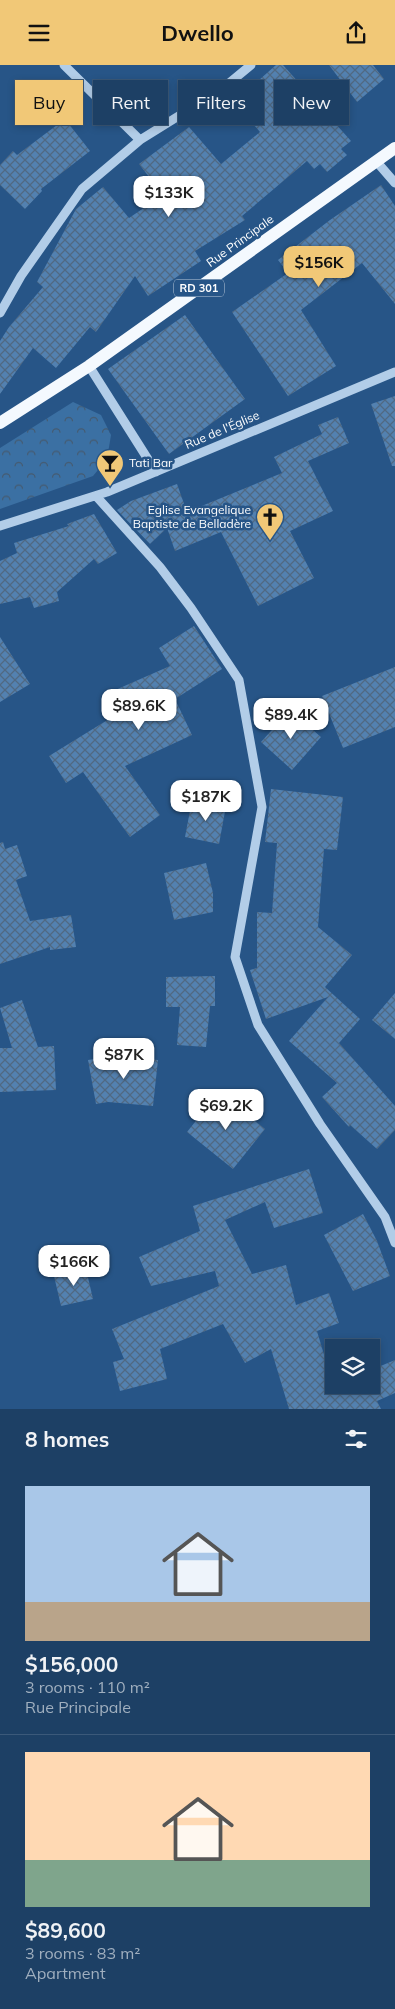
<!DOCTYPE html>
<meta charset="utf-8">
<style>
body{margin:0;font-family:Mulish,sans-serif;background:#25476b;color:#f1f3f6;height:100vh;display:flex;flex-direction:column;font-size:19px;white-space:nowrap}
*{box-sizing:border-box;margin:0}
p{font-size:16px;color:#a0afbf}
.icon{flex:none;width:28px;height:28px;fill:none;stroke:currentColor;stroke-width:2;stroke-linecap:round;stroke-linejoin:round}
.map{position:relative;height:1344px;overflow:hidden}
.panel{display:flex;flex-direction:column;background:#1d4065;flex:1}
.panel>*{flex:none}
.guide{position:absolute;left:15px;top:15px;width:365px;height:45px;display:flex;gap:10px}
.tools{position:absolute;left:325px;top:1274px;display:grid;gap:10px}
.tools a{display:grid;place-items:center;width:55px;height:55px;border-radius:0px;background:#1d4065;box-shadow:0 2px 8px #0003,0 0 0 1px #3b5979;font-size:25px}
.price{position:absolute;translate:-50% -42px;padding:0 11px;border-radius:10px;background:#fff;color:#222;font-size:16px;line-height:32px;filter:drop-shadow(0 1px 2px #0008)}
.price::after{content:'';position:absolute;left:50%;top:30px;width:15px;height:11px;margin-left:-8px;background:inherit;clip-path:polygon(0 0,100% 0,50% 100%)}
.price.active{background:#f1c877;color:#111}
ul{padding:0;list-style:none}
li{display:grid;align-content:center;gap:10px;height:265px;padding:0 25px}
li+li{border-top:1px solid #3b5979}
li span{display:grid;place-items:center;height:155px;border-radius:0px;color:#555}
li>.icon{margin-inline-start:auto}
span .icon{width:90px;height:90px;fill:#fffc;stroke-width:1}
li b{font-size:21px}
h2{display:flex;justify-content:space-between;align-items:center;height:60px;padding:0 25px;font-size:21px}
.pill{padding:0 18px;border-radius:0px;background:#1d4065;box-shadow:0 2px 8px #0003,0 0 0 1px #3b5979;font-size:18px;line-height:45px}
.pill.active{background:#f1c877;color:#111}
header{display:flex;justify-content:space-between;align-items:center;height:65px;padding:0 25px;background:#f1c877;color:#111;font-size:22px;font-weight:700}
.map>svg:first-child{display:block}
.park{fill:url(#park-crowns)}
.building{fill:url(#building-cross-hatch)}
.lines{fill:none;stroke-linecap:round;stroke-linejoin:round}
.minor{stroke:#b2cde8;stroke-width:9}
.major{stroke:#f4f9fe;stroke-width:12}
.labels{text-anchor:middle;stroke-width:5;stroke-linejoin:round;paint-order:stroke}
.shield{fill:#275587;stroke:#beccdb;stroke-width:1}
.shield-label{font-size:11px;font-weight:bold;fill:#fff}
.street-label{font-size:12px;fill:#fff;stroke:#275587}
.poi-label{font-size:12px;fill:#fff;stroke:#275587;text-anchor:start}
</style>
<header><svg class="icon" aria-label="menu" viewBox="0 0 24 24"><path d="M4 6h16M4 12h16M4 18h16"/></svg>Dwello<svg class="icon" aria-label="share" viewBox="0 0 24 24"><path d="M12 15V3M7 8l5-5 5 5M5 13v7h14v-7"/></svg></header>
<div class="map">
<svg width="395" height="1344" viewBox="0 0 395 1344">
<defs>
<pattern id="park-crowns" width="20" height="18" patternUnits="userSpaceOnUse" patternTransform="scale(1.25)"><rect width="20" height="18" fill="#3b70a3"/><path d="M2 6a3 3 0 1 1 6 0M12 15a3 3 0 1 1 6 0" fill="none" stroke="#455a6f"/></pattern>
<pattern id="building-cross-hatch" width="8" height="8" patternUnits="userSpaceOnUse" patternTransform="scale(1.25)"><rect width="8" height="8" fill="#5381b0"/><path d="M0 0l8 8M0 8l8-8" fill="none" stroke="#506983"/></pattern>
</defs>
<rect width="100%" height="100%" fill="#275587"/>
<!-- park -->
<path class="park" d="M73,337l28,13 10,20 -4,24 -14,17 -93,33v-61z"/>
<!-- building -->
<path class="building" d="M276,0h7l68,76 -10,8 6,6 -20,17 -7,-8 -6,5 -7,-8 -65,55 3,4 -50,31 6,10 -53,35 -13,-20 -39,56 -6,-5 -34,41 -23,-20 -33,46v-53l9,-14 34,-40 -6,-5 39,-73 27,-22 26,31 34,-23 -24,-31 50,-37 32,37 39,-32 -26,-30z
M329,0h44l11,14 -27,23z
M65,54l25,32 -49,38 1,2 -17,18 -25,-24v-20l13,-14 4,4z
M381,120l14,21v98l-33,-41 -61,47 35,56 -48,30 -56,-84 56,-39 -10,-13 52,-40z
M185,250l60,84 -76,55 -61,-85z
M395,331v70h-3l-21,-62z
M338,352l11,26 -41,18 25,50 -43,20 24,47 -56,28 -37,-74 -46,19 -8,-23 -17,16 -33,-34 14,-9 46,-17 10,28 95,-39 -8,-16 48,-23 -4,-9z
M94,449l23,39 -19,11 -4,-5 -37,33 2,9 -25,7 -4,-11 -30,7v-43l17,-8 -3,-10 55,-17 -2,-2z
M194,561l28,43 -47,30 17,36 -67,31 35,49 -30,22 -47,-65 -17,11 -17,-27 73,-45 -9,-20 57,-25 -11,-18z
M0,572l30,47 -30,18z
M395,602v60l-52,21 -21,-52z
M290,645l31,27 -29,33 -31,-28z
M271,724l72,8 -6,53 -13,-1 -6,78 34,28 -27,32 35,32 -21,24 56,63v24l-18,19 -27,-24 -1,2 -27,-30 15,-14 -48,-42 39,-44 -62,22 -16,-49 7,-2v-56l15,1 5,-70 -12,-1z
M192,735l34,6 -7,38 -34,-7z
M3,777l2,7 12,-4 10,31 -11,4 14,41 41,-6 5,32 -26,3v-3l-50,17v-121z
M206,798l7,30v19l-39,8 -10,-47z
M215,911v30h-5l-4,41 -29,-2 3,-38h-14v-30z
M395,928v46l-23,-19z
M22,935l16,47 16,-1 2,44 -56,2v-44h12l-12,-40z
M113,991l45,4 -5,46 -45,-4 -12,2 -8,-44z
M219,1027l46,37 -32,40 -46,-37z
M309,1104l14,44 -49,15 -9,-26 -40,18 27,54 34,-9 10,40 33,-12 10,30 -22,8 16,54h38v-15l24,-10v33l-18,8 4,8h-92l-18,-60 -26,14 -22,-39 -63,25 7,30 -47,12 -7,-29 11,-3 -12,-30 107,-43 -4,-15 -64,15 -12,-29 61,-26 -7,-25z
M363,1149l14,27 13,35 -37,15 -29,-56z
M86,1204l7,30 -32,7 -7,-30z"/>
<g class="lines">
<!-- minor -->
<path class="minor" d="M64,0l76,75
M376,96l19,22
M0,248l21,-37 61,-87 58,-49 82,-51 29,-24
M89,301l67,106
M96,431l64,71 31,41 48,72 23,127 -27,150 23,68 62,99 65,93 10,26
M0,461l107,-34 288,-120"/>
<!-- major -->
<path class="major" d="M0,358l89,-57 306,-218"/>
</g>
<!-- icons -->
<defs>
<g id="bar-pin" transform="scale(1.4375)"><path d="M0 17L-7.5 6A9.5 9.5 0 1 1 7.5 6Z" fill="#f1c877" stroke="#275587"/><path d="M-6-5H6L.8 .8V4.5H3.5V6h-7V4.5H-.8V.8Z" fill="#111"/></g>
<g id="church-pin" transform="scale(1.4375)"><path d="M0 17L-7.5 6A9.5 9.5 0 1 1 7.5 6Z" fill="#f1c877" stroke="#275587"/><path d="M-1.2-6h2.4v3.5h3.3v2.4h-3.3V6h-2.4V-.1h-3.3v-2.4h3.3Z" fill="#111"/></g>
</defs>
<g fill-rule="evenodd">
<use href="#bar-pin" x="110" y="398"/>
<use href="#church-pin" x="270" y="452"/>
</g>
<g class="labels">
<!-- shield labels -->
<rect class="shield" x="174" y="214.5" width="50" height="17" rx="4"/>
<g class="shield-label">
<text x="199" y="227">RD 301</text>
</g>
<!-- street labels -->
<g class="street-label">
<text transform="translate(240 176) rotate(-36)" y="4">Rue Principale</text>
<text transform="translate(222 365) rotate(-23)" y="4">Rue de l'Église</text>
</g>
<!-- poi labels -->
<g class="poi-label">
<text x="129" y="402">Tati Bar</text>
<text x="251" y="449" text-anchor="end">Eglise Evangelique<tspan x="251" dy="14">Baptiste de Belladère</tspan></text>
</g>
</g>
</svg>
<div class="tools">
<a><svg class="icon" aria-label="layers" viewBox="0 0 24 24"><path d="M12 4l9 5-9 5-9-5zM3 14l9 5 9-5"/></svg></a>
</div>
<b class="price" style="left:169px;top:153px">$133K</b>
<b class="price active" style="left:319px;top:223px">$156K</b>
<b class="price" style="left:139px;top:666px">$89.6K</b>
<b class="price" style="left:291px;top:675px">$89.4K</b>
<b class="price" style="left:206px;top:757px">$187K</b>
<b class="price" style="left:124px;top:1015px">$87K</b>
<b class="price" style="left:226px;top:1066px">$69.2K</b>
<b class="price" style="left:74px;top:1222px">$166K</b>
<div class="guide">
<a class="pill active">Buy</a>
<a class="pill">Rent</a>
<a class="pill">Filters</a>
<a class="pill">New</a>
</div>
</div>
<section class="panel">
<h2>8 homes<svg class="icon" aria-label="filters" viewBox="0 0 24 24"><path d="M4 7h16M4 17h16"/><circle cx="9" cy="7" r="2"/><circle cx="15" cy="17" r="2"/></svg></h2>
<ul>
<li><span style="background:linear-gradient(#a9c7e8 75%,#b9a48a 0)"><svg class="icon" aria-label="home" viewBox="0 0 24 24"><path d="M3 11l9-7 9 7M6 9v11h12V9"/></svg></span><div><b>$156,000</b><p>3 rooms · 110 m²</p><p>Rue Principale</p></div></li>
<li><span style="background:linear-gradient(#ffd9b3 70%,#7fa58c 0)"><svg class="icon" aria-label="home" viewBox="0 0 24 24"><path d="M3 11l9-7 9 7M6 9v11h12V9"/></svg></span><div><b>$89,600</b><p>3 rooms · 83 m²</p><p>Apartment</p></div></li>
</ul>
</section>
